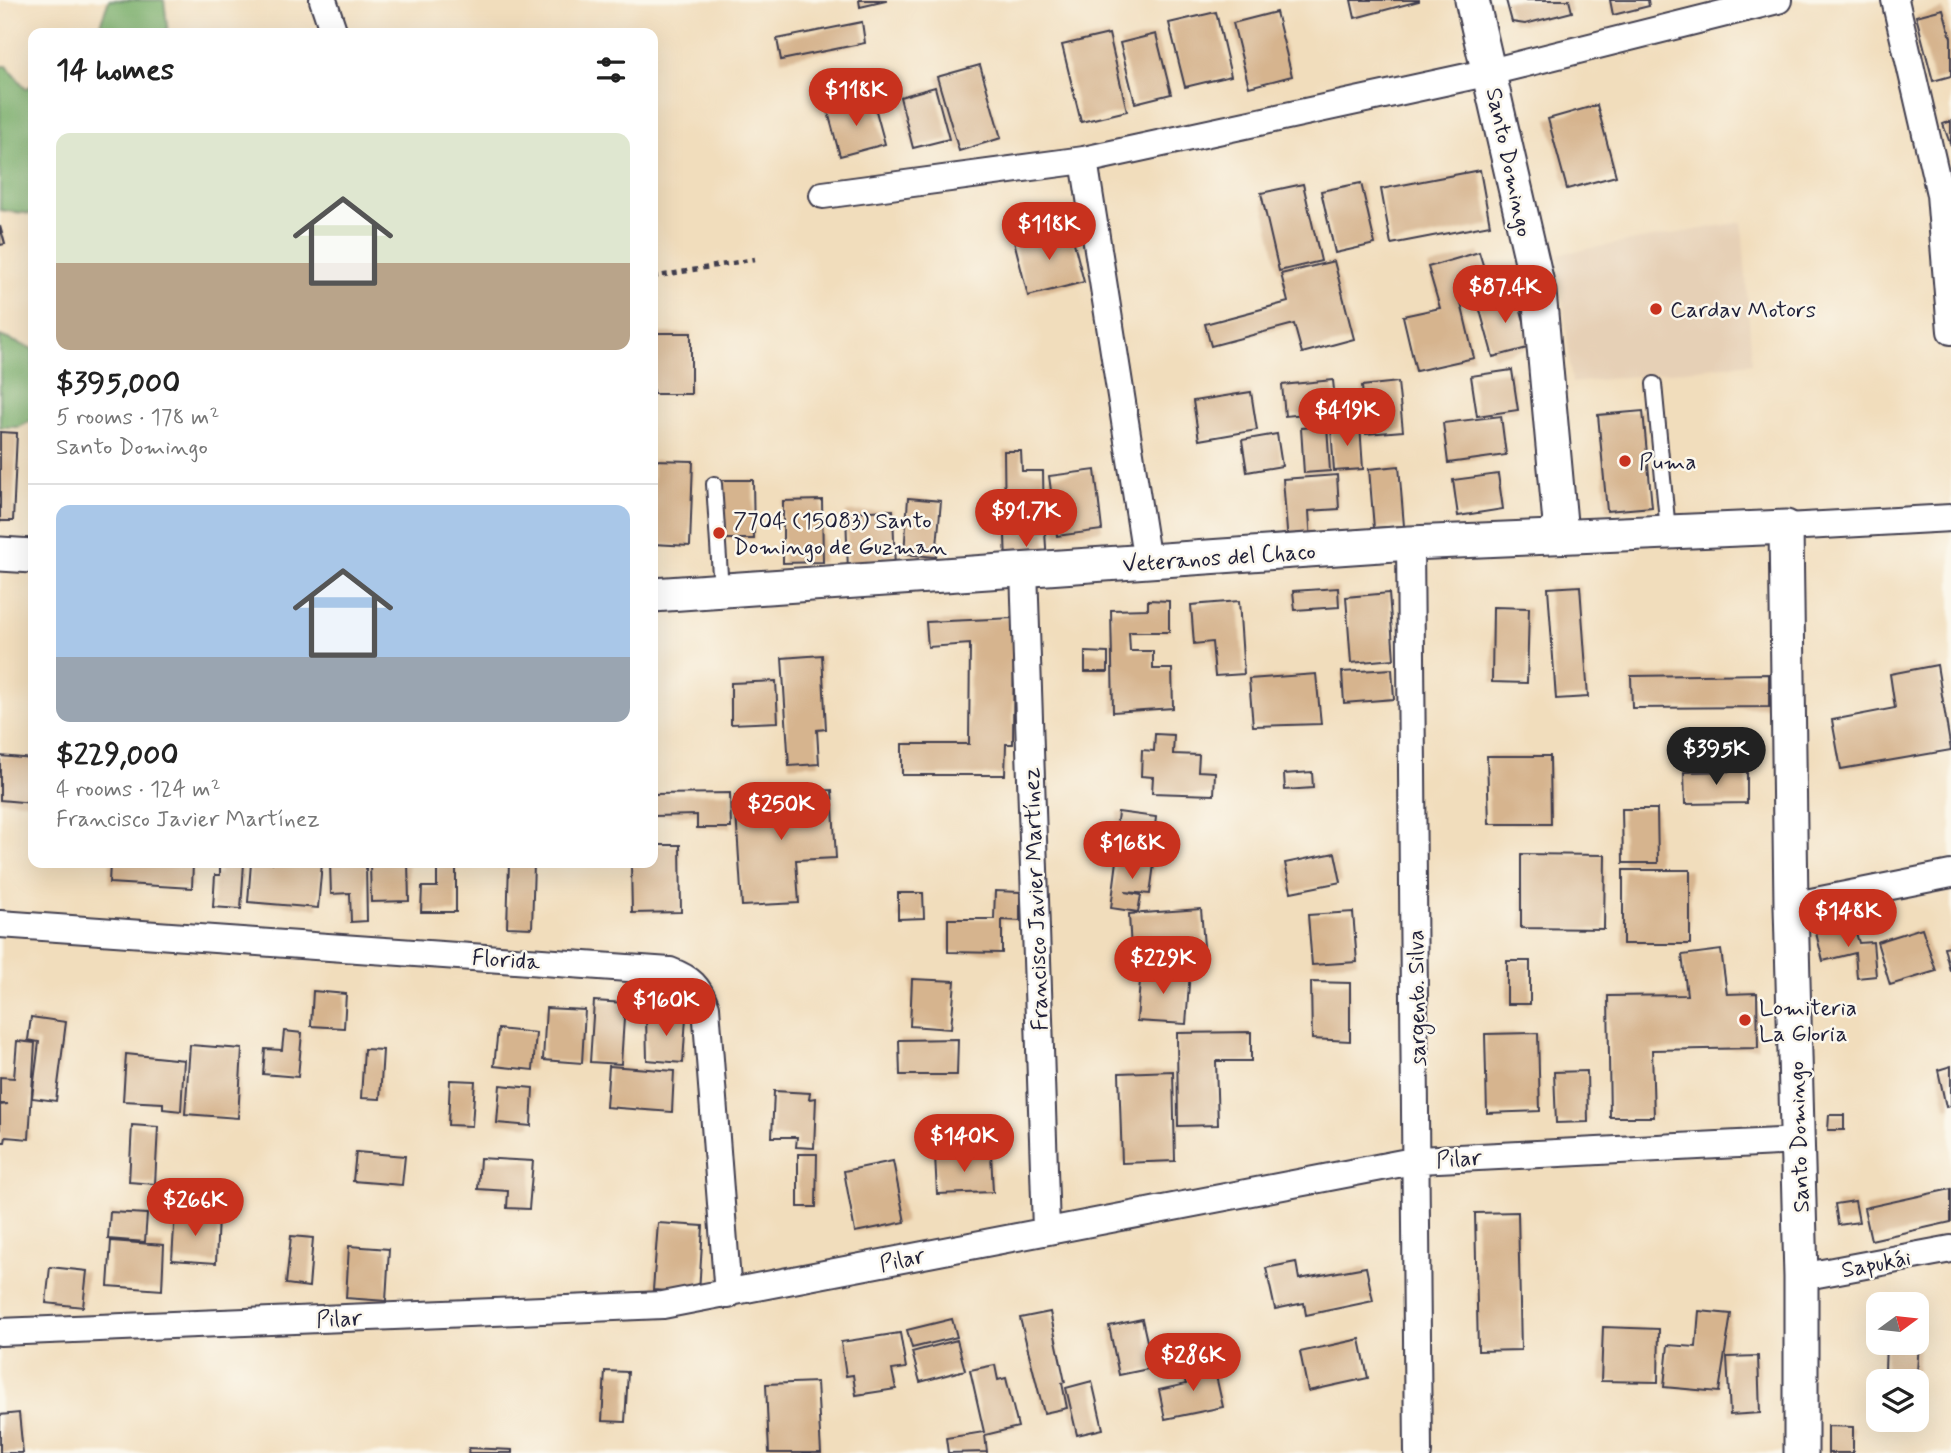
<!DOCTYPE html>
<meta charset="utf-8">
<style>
body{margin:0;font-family:Mynerve,sans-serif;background:#f6f6f6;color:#222;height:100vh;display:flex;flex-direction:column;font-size:26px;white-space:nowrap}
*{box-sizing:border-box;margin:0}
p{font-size:23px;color:#767676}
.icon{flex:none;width:38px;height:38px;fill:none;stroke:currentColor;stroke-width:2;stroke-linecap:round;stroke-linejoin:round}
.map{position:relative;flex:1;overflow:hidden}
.panel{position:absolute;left:28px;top:28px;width:630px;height:840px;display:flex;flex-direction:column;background:#fff;border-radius:14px;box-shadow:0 7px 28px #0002}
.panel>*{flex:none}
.needle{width:46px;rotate:75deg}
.controls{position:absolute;left:1866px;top:1292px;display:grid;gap:14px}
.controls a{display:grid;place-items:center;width:63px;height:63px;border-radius:14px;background:#fff;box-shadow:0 7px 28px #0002;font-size:35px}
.price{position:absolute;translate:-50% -60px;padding:0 16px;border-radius:24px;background:#c8321e;color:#fff;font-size:23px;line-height:46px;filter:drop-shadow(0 2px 4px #0008)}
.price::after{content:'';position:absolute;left:50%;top:42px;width:21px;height:16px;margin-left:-10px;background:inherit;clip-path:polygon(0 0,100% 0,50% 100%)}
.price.on{background:#222;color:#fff}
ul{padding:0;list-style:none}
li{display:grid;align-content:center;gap:14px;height:371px;padding:0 28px}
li+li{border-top:2px solid #e0e0e0}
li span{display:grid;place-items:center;height:217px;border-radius:14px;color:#555}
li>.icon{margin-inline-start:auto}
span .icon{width:126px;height:126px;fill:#fffc;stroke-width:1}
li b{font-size:30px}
h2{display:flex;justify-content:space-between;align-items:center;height:84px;padding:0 28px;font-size:30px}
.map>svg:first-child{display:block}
.built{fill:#e6d0b6}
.forest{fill:#7aaf6c;stroke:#4e6854;stroke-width:2}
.building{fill:#d6b48e}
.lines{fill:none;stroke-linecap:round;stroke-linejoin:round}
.service-casing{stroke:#413e4e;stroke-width:18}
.minor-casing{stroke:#413e4e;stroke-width:30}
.tertiary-casing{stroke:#413e4e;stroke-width:37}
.path{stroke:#413e4e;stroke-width:4.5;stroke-dasharray:5 5;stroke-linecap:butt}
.service{stroke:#fff;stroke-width:14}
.minor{stroke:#fff;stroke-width:26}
.tertiary{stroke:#fff;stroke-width:33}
.poi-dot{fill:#c8321e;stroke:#fbf7ec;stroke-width:2.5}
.labels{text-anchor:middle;stroke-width:5;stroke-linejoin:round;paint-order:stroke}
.street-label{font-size:23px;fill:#22223b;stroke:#fbf7ec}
.poi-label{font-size:23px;fill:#22223b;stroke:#fbf7ec;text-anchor:start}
</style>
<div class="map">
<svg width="1951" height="1453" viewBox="0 0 1951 1453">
<rect width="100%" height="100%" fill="#fbf7ec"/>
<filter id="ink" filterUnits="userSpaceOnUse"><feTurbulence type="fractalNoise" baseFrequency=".0143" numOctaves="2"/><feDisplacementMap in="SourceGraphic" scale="14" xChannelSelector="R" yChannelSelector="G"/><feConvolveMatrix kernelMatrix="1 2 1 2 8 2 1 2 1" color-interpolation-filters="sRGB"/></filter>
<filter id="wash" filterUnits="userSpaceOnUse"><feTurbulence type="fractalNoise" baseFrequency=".00686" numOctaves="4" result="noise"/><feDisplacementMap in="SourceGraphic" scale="28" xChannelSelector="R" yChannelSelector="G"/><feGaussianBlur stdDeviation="1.57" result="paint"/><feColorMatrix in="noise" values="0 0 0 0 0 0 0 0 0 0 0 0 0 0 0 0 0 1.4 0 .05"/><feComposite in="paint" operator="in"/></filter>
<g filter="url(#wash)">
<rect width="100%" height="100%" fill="#f1ddbc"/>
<!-- built -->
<path class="built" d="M1742,222l10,141 -180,20 -14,-129z"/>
<!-- forest -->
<path class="forest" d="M109,0h55l4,33h-71z
M0,66h7l19,23 7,-5v130l-33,-4z
M0,336l33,13v71l-14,7h-19z"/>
<g id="blocks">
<!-- building -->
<path class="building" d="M859,0h27v1l-26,6z
M1351,0h68v1l-64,17z
M1506,0h63l3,12 -47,12 -13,-2z
M1610,0h38l1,6 -36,9z
M1943,9l8,29v38l-18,5 -17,-65z
M1216,12l15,64 -46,11 -16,-64z
M1276,12l16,64 -43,11 -16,-64z
M862,22l3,21 -84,17 -4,-21z
M1109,34l18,77 -46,11 -19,-77z
M1156,34l15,60 -36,9 -15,-60z
M980,65l21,73 -42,13 -22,-74z
M935,87l14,52 -36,9 -13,-51z
M873,100l12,44 -45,12 -12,-44z
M1597,105l19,71 -49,13 -19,-70z
M1951,121v25l-8,-22z
M1480,170l10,55 -99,19 -10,-55z
M1361,183l14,61 -40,9 -14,-62z
M1303,184l18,77 -42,10 -18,-78z
M0,226l5,18 -5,1z
M1070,227l14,55 -56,14 -14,-55z
M1479,252l13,42 -31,9 13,55 -58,13 -13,-55 37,-8 -12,-41z
M1334,261l20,78 -52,14 -8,-29 -83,22 -6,-22 83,-22 -7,-28z
M1516,292l15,55 -38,10 -15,-54z
M653,333h38v61h-38z
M1512,370l6,40 -41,6 -6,-40z
M1333,380l3,31 -51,5 -3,-31z
M1398,382l5,49 -37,3 -4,-48z
M1251,392l6,38 -58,10 -6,-39z
M1643,411l9,96 -45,4 -9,-96z
M1501,416l5,39 -58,8 -5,-40z
M1360,425l3,44 -29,2 -3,-44z
M1327,426l3,45 -26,2 -3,-45z
M0,432l17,1 -4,88h-13z
M1277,434l5,32 -35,6 -5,-32z
M1004,451h17l1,20h21l1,55h-39z
M653,460l40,1 -3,85 -37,-2z
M1399,466l5,60 -30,2 -5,-59z
M1095,470l7,60 -45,6 -8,-60z
M1498,474l5,35 -45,7 -5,-36z
M1337,475l2,34 -30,2 2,32 -23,1 -5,-65z
M721,480h32l1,59h-33z
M908,498l33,3 -5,56 -32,-3z
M822,500l1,62 -40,1v-62z
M893,510l2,61 -47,1 -2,-60z
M1045,532l2,30 -41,3 -1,-30z
M1580,586l8,111 -32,2 -8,-111z
M1338,588l1,19 -44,3 -2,-19z
M1389,593l5,66 -43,4 -5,-66z
M1148,600l21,1v31h-40l1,19h23v18h19l1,39 -60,4 -2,-102 37,-1z
M1239,601l5,73 -29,2 -3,-34 -18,2 -3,-39z
M1493,607l36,1 -2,75 -35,-1z
M1014,618l-1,126h-7l-1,31h-103v-31h67l1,-100 -42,3 -2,-25z
M1085,652l23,1v19h-23z
M822,655l4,74 -9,1 2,34 -30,2 -7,-108z
M1937,665l14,85 -110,19 -9,-49 63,-12 -5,-34z
M1392,669l2,30 -50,4 -2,-31z
M1316,674l5,50 -68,2 -4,-47z
M1769,674v33l-137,1 -1,-32z
M776,681l2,41 -47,2v-41z
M1155,734l19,1 -1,19 26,1 -1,16 17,1 -1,23 -62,-2 1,-16 -12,-1 1,-26 12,1z
M0,756l33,3v44l-33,-3z
M1487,756h63l1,68h-62z
M1747,771v32l-62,1 -1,-32z
M1312,772l1,16 -28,2 -1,-16z
M832,790l4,68 -40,2 3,43 -57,3 -7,-110z
M730,793l1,35h-34v-13l-44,1v-22z
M1622,809h35l1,54h-35z
M1118,812l38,5 -4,36 -38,-5z
M653,845h27l1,67 -49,1 -1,-50h22z
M1118,853l37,4 -5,37 -25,-2 16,3 -3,17 -27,-4z
M1335,853l6,29 -50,10 -6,-29z
M1521,854l84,1 -1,74 -83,-1z
M110,863h83l-1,25 -83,-5z
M220,863h24l-3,46 -28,-2 2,-32h5z
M251,863h71l-4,45 -70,-6z
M330,863h36l1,58 -16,1 -1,-29 -19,1z
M370,863h38l1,38 -38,1z
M437,863h19v49h-35l1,-25h15z
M509,863h25l-2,65 -25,-1z
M1623,870h67v74h-67z
M995,891l25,1v29l-18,-1v33l-54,-1v-33h46z
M898,893h25l1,25 -26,1z
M1201,909l3,37 -73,5 -2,-37z
M1353,912l4,50 -45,3 -4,-50z
M1853,923l6,20 14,-1 3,34 -19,2 -2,-25 -32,8 -7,-28z
M1922,928l14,43 -46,14 -13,-43z
M1951,946v25h-1l-6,-24z
M1721,950l6,44 30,-1 1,55 -106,2 2,67h-44l-2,-121 79,-1 -5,-40z
M1507,961h23v43h-23z
M1141,967l49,4 -4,53 -49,-3z
M912,979l43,2 -4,48 -41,-3z
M1311,982l39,1v58l-38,-2z
M313,991l33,3 -2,34 -33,-2z
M594,1001l31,2 -4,61 -31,-2z
M546,1008l39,2 -3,53 -39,-3z
M646,1015l40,2 -3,46 -36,-3z
M31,1017l35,5 -10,79 -24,-3 7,-56 -11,-2z
M498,1029l38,4 -3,37 -39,-4z
M284,1031l18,2 -4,44 -35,-3 2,-25 17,1z
M1251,1032v29h-35l2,64 -40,1 -1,-93z
M1538,1033l2,78 -53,2 -2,-79z
M958,1039l-1,36h-57l-1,-35z
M17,1041l18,2 -6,96 -23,-2 -1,5h-5v-37l8,-1h-8v-27l14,1z
M190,1045l52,4 -4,69 -53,-4z
M364,1049l19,1 -3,49 -19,-1z
M126,1054l58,6 -3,51 -18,-2v-6l-40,-2z
M609,1066l65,5 -2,41 -66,-5z
M1951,1066v40l-5,1 -8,-37z
M1173,1071l2,90 -53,2 -3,-90z
M1587,1071l1,51 -32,1 -2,-51z
M450,1080l25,1 -3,45 -24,-1z
M500,1085l33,3 -2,38 -34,-3z
M774,1091l36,2 -1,6 7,-1 -2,50 -18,-1 1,-10h-25z
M1829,1115h15v15h-16z
M132,1125l26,2 -3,57 -26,-2z
M356,1152l49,4 -3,29 -49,-4z
M991,1153l2,39 -56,2 -2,-39z
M798,1154h19l-1,53h-18z
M480,1158l53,3 -4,48 -22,-1 1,-17 -30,-2z
M893,1161l12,61 -50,10 -11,-61z
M1951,1189v33l-80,18 -7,-32z
M1855,1201l4,21 -21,3 -3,-21z
M110,1212l37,2 -2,28 -37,-3z
M175,1212l43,3 -2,48 -44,-3z
M1518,1212l3,138 -43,1 -3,-138z
M658,1223l45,3 -4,67 -46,-3z
M291,1236l22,2 -4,49 -23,-3z
M111,1241l53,4 -2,45 -54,-4z
M349,1246l40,3 -3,52 -40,-3z
M1296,1262l3,17 67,-12 7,34 -67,14 -2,-12 -29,6 -9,-41z
M50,1267l37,4 -4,36 -37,-4z
M1699,1311l32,3 -12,78 -55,-5 4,-42 28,2z
M1050,1312l15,70 -3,1 5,25 -23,5 -24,-95z
M952,1319l5,18 -45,11 -5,-18z
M1142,1319l11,49 -34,7 -10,-49z
M1916,1325h4l-3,48 -32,-2 1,-29h30z
M1603,1327l56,2 -1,53 -57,-1z
M900,1333l6,35 -14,2 4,19 -40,6 -3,-20 -7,1 -5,-34z
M1360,1339l8,39 -60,13 -8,-39z
M957,1340l8,30 -45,12 -8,-30z
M1758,1356l2,57 -30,2 -3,-58z
M1213,1362l10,45 -58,12 -6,-29 27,-6 -4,-14z
M995,1365l3,15 8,-2 12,49 -33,8 2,17 -39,1 -2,-15 38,-6 -14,-62z
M605,1371l23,1 -3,50 -23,-1z
M1916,1380l4,1 -2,26h-2z
M1092,1381l11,48 -26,6 -11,-47z
M817,1382l4,71h-52l-3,-69z
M1876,1398h2v22l-4,-1z
M19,1413l4,40h-23v-38z
M1828,1426l25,1v26h-25z
M469,1448l43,2v3h-44z"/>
</g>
</g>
<g filter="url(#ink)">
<use href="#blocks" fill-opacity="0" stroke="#413e4e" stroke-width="2"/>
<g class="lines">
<!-- service casing -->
<g class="service-casing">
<path id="service" d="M1654,384l14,147
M714,484l7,106"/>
</g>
<!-- minor casing -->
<g class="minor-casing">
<path id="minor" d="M323,0l11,33
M1895,0l45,194 11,137
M1084,160l63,402
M823,195l261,-35 406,-88 288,-72
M1786,527l165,-9
M1410,543l8,910
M1024,569l22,660
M1791,906l160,-32
M0,924l670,47c21,8 28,15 36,36l22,288
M1801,1277l150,-28
M0,1332l663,-27 755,-145 381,-19"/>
</g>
<!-- tertiary casing -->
<g class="tertiary-casing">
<path id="tertiary" d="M1472,0l67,292 22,242
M0,554l33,2
M653,595l757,-52 376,-16 5,379 10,371v176"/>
</g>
<!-- path -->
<path class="path" d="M653,277l102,-18"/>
<!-- service -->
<use href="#service" class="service"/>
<!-- minor -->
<use href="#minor" class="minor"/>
<!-- tertiary -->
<use href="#tertiary" class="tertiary"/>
</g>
</g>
<!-- markers -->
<g class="poi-dot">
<circle cx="1656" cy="309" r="7"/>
<circle cx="1625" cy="461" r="7"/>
<circle cx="719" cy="533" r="7"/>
<circle cx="1745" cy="1020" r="7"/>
</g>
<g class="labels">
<!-- street labels -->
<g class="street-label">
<text transform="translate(1510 162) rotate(78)" y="8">Santo Domingo</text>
<text transform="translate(1219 557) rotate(-4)" y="8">Veteranos del Chaco</text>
<text transform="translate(1035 899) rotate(-92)" y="8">Francisco Javier Martínez</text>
<text transform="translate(506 959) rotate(4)" y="8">Florida</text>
<text transform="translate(1416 998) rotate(-91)" y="8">sargento. Silva</text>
<text transform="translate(1798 1137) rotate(-92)" y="8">Santo Domingo</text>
<text transform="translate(1459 1158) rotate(-3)" y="8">Pilar</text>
<text transform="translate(902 1259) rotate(-12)" y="8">Pilar</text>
<text transform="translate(1876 1263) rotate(-11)" y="8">Sapukái</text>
<text transform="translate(339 1318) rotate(-2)" y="8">Pilar</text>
</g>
<!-- poi labels -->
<g class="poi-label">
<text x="1670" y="317">Cardav Motors</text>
<text x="1639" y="469">Puma</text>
<text x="733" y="528">7704 (15083) Santo<tspan x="733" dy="26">Domingo de Guzman</tspan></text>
<text x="1759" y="1015">Lomiteria<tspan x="1759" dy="26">La Gloria</tspan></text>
</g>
</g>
</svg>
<div class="controls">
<a><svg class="needle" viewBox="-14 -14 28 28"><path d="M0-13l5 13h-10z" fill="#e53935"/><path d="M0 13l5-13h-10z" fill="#767676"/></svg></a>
<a><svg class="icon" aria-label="layers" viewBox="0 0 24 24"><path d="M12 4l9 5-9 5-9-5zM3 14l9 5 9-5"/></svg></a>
</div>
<b class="price" style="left:856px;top:128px">$118K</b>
<b class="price" style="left:1049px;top:262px">$118K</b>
<b class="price" style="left:1505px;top:325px">$87.4K</b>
<b class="price" style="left:1347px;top:448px">$419K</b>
<b class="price" style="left:1026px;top:549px">$91.7K</b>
<b class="price on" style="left:1716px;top:787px">$395K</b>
<b class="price" style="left:781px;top:842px">$250K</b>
<b class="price" style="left:1132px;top:881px">$168K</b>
<b class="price" style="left:1848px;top:949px">$148K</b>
<b class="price" style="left:1163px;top:996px">$229K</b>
<b class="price" style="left:666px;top:1038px">$160K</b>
<b class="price" style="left:964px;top:1174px">$140K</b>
<b class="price" style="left:195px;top:1238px">$266K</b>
<b class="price" style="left:1193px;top:1393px">$286K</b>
<section class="panel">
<h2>14 homes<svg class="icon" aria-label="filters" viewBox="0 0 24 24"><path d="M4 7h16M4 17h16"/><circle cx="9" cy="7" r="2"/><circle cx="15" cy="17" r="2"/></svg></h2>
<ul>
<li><span style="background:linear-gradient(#dfe7d0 60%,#b9a48a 0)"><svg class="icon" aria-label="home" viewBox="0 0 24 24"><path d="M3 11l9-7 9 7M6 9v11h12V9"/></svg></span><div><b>$395,000</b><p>5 rooms · 178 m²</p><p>Santo Domingo</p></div></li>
<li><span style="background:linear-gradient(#a9c7e8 70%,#9aa5b1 0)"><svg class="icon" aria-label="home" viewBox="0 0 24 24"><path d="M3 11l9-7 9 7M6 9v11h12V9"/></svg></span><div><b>$229,000</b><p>4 rooms · 124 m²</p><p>Francisco Javier Martínez</p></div></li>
</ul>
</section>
</div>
